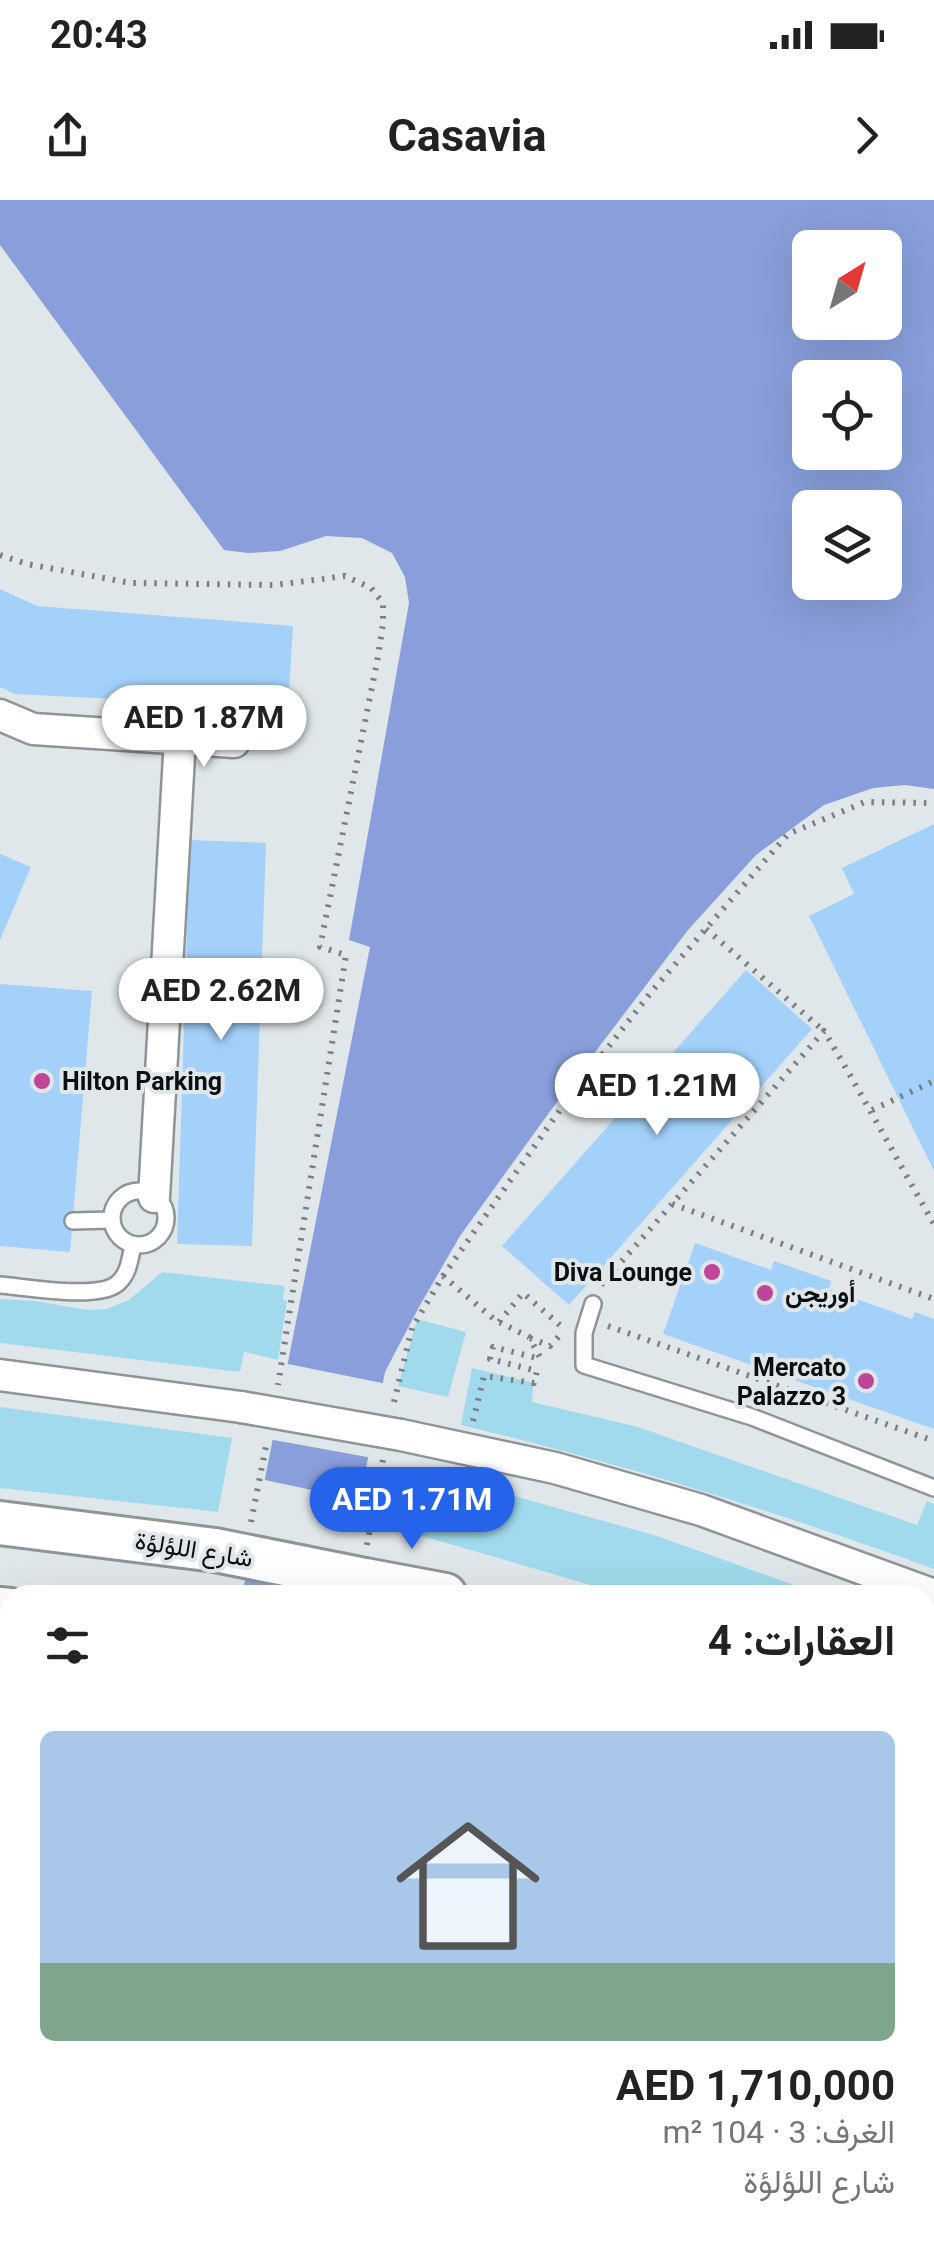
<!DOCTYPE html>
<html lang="ar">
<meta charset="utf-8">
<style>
body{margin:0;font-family:Roboto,Vazirmatn,sans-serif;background:#f2f2f2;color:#222;direction:rtl;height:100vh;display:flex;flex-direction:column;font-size:38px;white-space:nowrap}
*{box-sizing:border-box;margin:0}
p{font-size:32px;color:#767676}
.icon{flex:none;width:55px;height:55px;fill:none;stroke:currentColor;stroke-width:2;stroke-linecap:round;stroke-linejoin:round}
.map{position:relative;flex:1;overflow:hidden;direction:ltr}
.sheet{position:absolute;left:0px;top:1385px;width:935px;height:672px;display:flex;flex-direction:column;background:#fff;border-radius:30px 30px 0 0;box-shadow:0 10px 40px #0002;direction:rtl}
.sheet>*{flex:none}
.needle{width:65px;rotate:37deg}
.tools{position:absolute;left:792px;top:30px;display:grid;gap:20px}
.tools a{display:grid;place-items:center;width:110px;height:110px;border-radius:15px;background:#fff;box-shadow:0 10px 40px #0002;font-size:50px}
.price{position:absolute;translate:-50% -85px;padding:0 22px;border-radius:35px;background:#fff;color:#222;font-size:32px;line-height:65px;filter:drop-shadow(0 2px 5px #0008)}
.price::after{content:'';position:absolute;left:50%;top:60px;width:30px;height:22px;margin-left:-15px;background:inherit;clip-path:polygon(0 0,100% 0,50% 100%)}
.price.selected{background:#2563eb;color:#fff}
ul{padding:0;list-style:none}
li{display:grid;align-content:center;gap:20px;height:530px;padding:0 40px}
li+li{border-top:2px solid #e0e0e0}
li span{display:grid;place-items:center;height:310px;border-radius:15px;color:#555}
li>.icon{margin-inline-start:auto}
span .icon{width:180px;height:180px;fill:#fffc;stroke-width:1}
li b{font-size:42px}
h2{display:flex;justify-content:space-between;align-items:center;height:120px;padding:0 40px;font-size:42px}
.status{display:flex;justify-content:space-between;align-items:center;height:70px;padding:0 50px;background:#fff;direction:ltr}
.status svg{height:28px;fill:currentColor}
header{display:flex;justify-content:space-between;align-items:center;height:130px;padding:0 40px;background:#fff;font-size:45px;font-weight:700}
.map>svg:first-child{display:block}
.green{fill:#a1daed}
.water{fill:#899edb;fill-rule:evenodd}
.pier{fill:#e0e7ea}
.building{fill:#a3d1f9}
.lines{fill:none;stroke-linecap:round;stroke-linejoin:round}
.lane-casing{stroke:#8e9497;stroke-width:20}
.street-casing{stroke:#8e9497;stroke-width:35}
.secondary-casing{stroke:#8e9497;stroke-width:48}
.path{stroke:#7b7f81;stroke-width:6;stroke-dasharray:2.5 8;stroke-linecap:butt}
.lane{stroke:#fff;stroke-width:15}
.street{stroke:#fff;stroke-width:30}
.secondary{stroke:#fff;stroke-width:42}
.street-bridge-casing{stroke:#8e9497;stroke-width:35;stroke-linecap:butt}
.secondary-bridge-casing{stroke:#8e9497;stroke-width:48;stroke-linecap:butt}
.street-bridge{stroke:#fff;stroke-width:30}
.secondary-bridge{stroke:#fff;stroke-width:42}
.poi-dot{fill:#be4598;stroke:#e0e7ea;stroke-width:4}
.labels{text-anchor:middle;stroke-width:8;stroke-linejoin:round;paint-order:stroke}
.poi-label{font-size:25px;font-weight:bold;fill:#0c0e0f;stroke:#e0e7ea;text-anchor:start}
.street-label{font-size:25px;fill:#0c0e0f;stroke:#e0e7ea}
</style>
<div class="status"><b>20:43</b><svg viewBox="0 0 49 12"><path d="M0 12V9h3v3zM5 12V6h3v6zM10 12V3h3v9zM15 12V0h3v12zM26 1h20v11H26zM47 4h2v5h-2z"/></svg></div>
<header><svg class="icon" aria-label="forward" viewBox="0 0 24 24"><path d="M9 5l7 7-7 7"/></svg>Casavia<svg class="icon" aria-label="share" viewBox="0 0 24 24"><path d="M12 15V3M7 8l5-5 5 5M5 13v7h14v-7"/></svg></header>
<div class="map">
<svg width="934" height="2057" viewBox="0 0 934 2057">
<rect width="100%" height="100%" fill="#e0e7ea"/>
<!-- green -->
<path class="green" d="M162,1072l123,14 -2,14 4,1 -9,59 -34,-8 -4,20 -240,-29v-44l35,2 51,9 21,-1 22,-9z
M417,1119l49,13 -18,65 -50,-11z
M472,1168l61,15 -1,19 106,25 279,98 10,-24 7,3v65c-157,-57 -310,-105 -473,-144z
M0,1207l232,31 -14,74 -218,-24z
M429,1272l228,64 165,59h-197l-203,-59z"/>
<!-- water -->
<path class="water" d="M0,0h934v589l-29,-4 -32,3 -49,17 -68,50 -68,75 -137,180 -91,126 -41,71 -34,65 -44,223h-99l128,-648 -21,-7 60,-337 -4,-26 -13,-24 -30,-15 -36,-2 -46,15 -32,2 -24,-3 -224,-305zM810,48h75v74h-75zM810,178h75v74h-75zM810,308h75v74h-75z"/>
<!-- pier -->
<path class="pier" d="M283,1163l104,21 -14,74 -105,-19z
M260,1279l104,22 -18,94h-13l-92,-18z"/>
<!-- building -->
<path class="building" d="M0,389l37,17 256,20 -5,82 -273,-14 -15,-7z
M934,624v347l-125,-255 45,-22 -12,-26z
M190,640l76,3 -14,403 -75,-2z
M0,654l31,13 -31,73z
M746,770l66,59 -243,276 -67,-59z
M0,784l92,7 -22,261 -70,-6z
M695,1043l76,27 3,-9 57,20 -2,8 83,30 3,-7 19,7v110l-271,-95z
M0,1637h9v79l-9,-1z
M925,1928l9,5v124h-253l4,-9h240z
M576,2048h68l-4,9h-40z"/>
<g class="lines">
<!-- lane casing -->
<g class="lane-casing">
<path id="lane" d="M112 1018a27 27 0 1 1 54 0a27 27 0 1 1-54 0Z
M73,1021l39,-1
M0,1085c26,2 102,16 119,-3 10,-9 11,-24 14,-37
M593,1104l-9,29v32l168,52 182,71
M0,1601l10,1
M925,1900l9,6
M271,2048v9"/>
</g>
<!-- street casing -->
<g class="street-casing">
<path id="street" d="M0,515l33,14 201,13
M154,997l26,-459
M0,1175l241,32
M401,1235l154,33 146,42 233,85
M0,1563h10
M925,1819l9,4"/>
</g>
<!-- secondary casing -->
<g class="secondary-casing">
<path id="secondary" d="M0,1323l215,27
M365,1380l80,15
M0,1409l10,1
M0,1452l10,1
M925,1551l9,4
M925,1664l9,4"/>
</g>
<!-- path -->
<path class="path" d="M0,355l27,9 104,19 144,2 70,-9 26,12 12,15v21l-6,38 -57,285 26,8 -68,430
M706,729l118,102
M872,910l62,-29
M672,1004l262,95
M443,1076l124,-176 85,-109 136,-157 77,-32 69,1
M601,1085l223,-254c38,63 73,129 110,193
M499,1122l24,-29 39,34
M608,1126l326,115
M530,1138l20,8 11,-12
M394,1202l18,-74 31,-52 52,44 34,17 12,22
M473,1221l11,-45 50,7 3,-12 -47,-12 3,-12 48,12
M251,1322l16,-81
M367,1345l16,-86
M38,2057l1,-9
M102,2057l2,-9
M225,2057l2,-9"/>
<!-- lane -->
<use href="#lane" class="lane"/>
<!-- street -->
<use href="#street" class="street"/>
<!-- secondary -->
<use href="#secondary" class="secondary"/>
<!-- street-bridge casing -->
<g class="street-bridge-casing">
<path id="street-bridge" d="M241,1207l160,28"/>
</g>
<!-- secondary-bridge casing -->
<g class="secondary-bridge-casing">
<path id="secondary-bridge" d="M215,1350l150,30"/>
</g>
<!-- street-bridge -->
<use href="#street-bridge" class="street-bridge"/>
<!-- secondary-bridge -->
<use href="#secondary-bridge" class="secondary-bridge"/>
</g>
<!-- markers -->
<g class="poi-dot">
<circle cx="42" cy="881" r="10"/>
<circle cx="712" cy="1072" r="10"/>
<circle cx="765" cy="1093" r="10"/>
<circle cx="866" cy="1181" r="10"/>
</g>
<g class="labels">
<!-- poi labels -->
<g class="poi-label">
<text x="62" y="890">Hilton Parking</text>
<text x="692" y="1081" text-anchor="end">Diva Lounge</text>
<text x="785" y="1102">أوريجن</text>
<text x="846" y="1176" text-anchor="end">Mercato<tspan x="846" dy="29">Palazzo 3</tspan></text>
</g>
<!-- street labels -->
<g class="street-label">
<text transform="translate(194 1349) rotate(9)" y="9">شارع اللؤلؤة</text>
</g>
</g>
</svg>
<div class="tools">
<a><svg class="needle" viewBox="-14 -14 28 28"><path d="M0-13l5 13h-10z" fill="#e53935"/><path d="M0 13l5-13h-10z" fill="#767676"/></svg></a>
<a><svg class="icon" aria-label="locate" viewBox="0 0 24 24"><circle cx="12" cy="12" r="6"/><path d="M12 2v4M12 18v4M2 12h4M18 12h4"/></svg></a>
<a><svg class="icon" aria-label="layers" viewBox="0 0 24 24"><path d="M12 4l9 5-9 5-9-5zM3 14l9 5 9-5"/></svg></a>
</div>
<b class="price" style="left:204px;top:570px">AED 1.87M</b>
<b class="price" style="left:221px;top:843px">AED 2.62M</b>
<b class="price" style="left:657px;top:938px">AED 1.21M</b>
<b class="price selected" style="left:412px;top:1352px">AED 1.71M</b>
<section class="sheet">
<h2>العقارات: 4<svg class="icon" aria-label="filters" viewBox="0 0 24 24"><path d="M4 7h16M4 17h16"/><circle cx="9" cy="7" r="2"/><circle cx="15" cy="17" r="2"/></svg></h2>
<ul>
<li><span style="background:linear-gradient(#a9c7e8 75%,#7fa58c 0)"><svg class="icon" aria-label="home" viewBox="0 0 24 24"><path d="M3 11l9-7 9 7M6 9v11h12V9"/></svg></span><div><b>AED 1,710,000</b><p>الغرف: 3 · 104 m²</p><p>شارع اللؤلؤة</p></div></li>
</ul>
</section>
</div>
